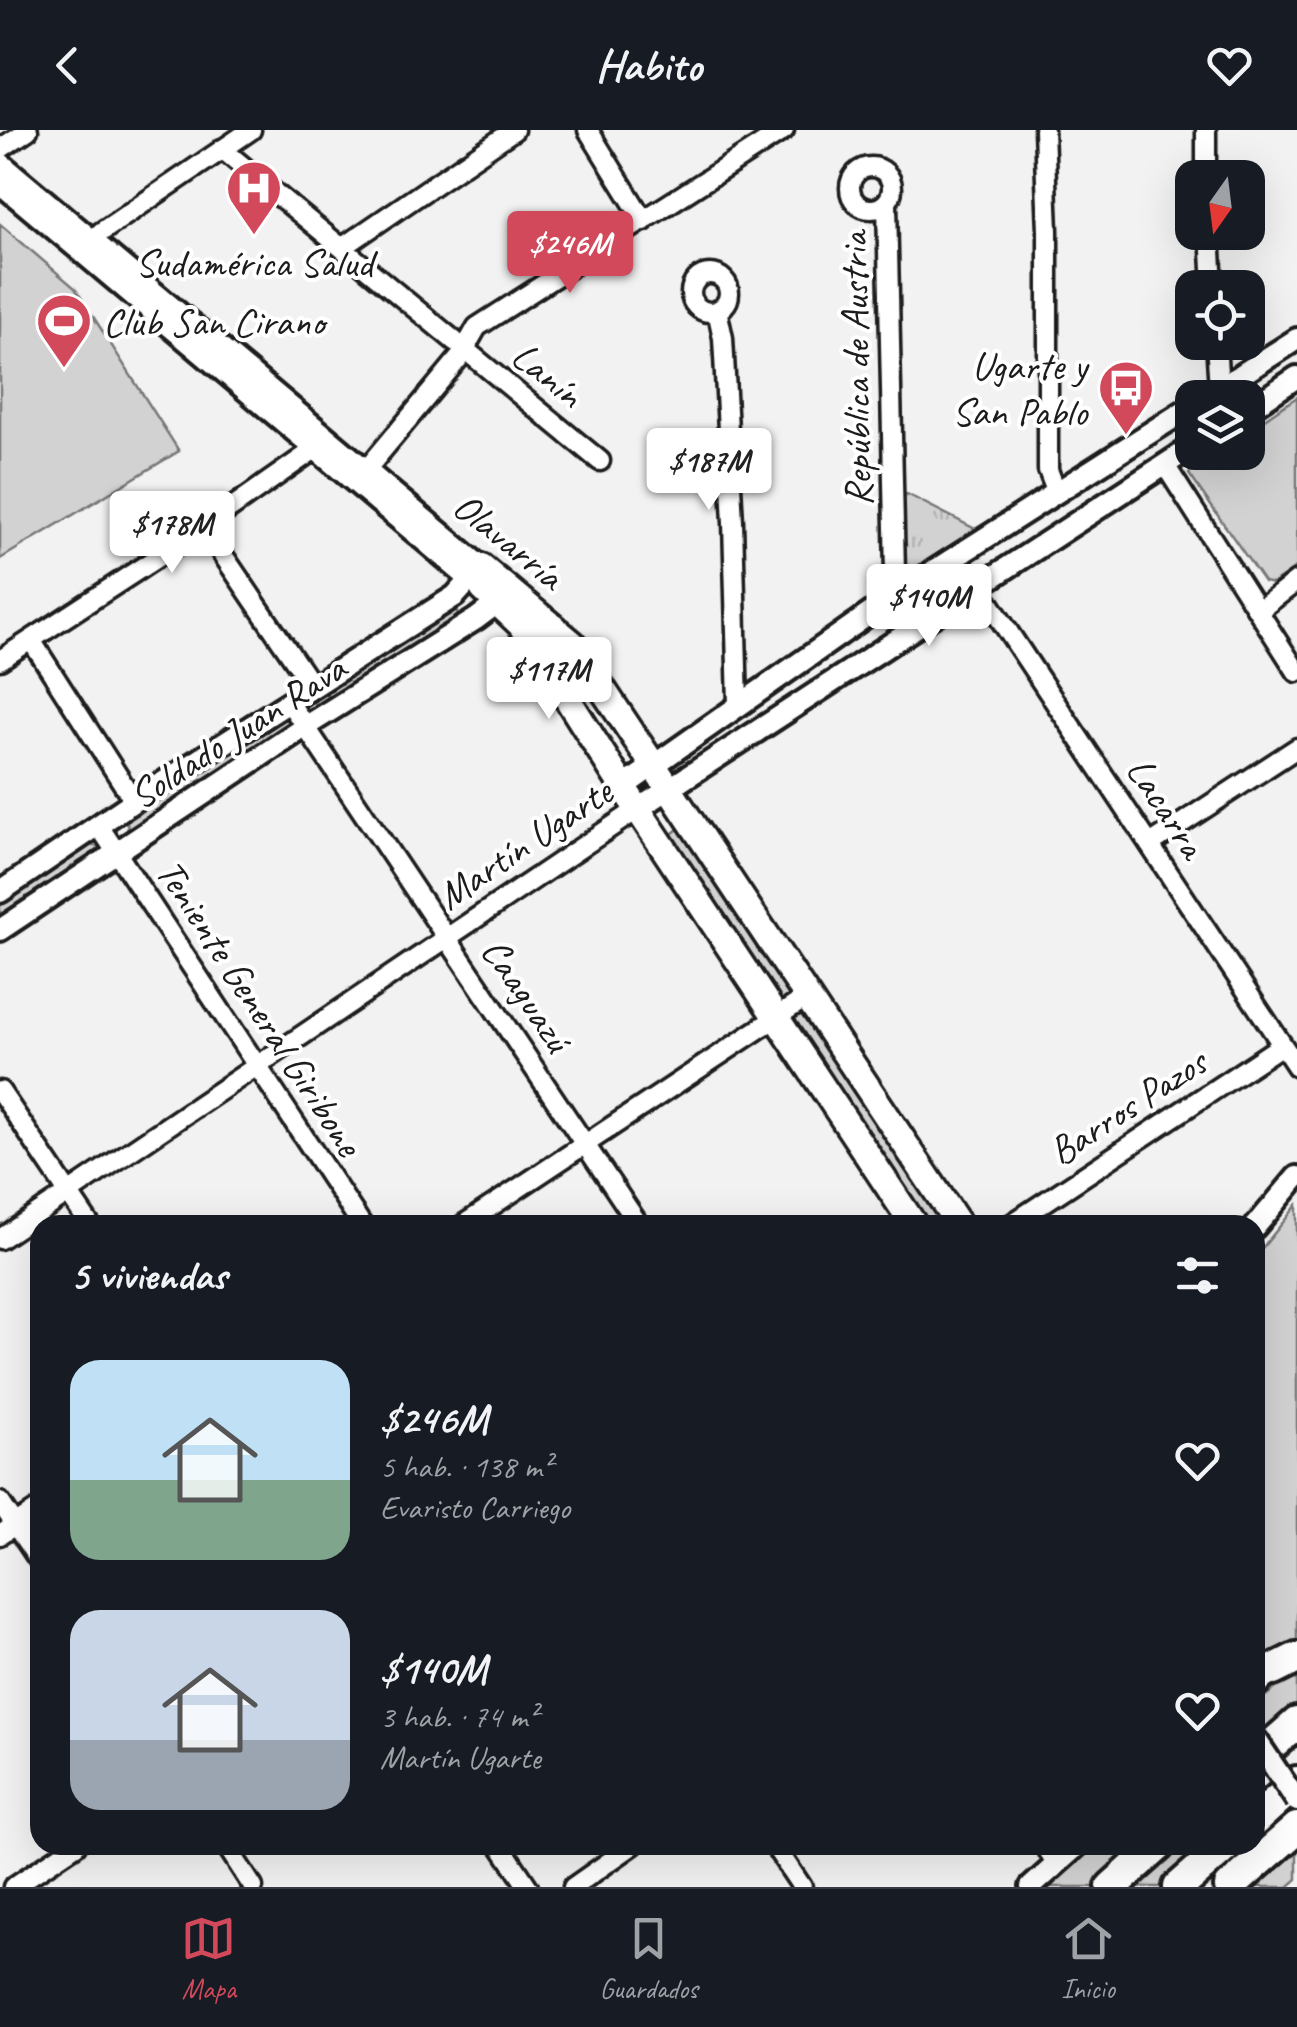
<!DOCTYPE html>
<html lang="es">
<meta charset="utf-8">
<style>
body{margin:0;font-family:Caveat,sans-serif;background:#242831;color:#f1f3f6;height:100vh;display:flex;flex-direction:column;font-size:38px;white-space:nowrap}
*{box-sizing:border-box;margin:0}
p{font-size:32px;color:#9ea1a6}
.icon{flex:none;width:55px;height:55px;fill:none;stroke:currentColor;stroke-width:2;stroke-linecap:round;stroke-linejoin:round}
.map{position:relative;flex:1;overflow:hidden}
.details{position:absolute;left:30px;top:1085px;width:1235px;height:640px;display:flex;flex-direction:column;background:#171b24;border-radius:30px;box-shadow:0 10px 40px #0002}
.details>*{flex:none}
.needle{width:65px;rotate:194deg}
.buttons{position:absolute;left:1175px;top:30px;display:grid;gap:20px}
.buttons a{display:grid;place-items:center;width:90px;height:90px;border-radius:20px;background:#171b24;box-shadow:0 10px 40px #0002;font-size:50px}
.price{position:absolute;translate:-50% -85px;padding:0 22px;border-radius:10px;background:#fff;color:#222;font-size:32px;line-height:65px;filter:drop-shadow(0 2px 5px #0008)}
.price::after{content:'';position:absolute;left:50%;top:60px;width:30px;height:22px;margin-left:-15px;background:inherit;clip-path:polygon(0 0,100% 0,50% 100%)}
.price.current{background:#d1495b;color:#fff}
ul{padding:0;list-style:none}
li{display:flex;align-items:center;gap:30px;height:250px;padding:0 40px}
li span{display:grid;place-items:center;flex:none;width:280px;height:200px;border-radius:30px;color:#555}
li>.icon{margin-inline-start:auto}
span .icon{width:120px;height:120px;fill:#fffc;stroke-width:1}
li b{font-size:42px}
h2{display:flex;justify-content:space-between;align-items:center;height:120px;padding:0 40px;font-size:42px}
header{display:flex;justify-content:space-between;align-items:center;height:130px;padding:0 40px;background:#171b24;font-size:45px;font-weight:700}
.dock{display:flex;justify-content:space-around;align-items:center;height:140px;border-top:2px solid #363941;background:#171b24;font-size:28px;color:#9ea1a6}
.dock a{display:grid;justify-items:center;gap:5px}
.dock .current{color:#d1495b}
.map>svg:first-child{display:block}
.grass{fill:#d2d2d2;stroke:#777;stroke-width:2.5}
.park{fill:url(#park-tufts);stroke:#777;stroke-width:2.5}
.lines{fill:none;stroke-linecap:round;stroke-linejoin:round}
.minor-casing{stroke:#1c1c1c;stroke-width:25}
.tertiary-casing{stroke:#1c1c1c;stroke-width:28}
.secondary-casing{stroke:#1c1c1c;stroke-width:32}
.motorway-casing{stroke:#1c1c1c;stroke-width:38}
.minor{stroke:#fff;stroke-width:18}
.tertiary{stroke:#fff;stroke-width:20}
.secondary{stroke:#fff;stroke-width:25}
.motorway{stroke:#fff;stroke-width:30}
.tertiary-bridge-casing{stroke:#1c1c1c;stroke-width:28;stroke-linecap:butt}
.tertiary-bridge{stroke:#fff;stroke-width:20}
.labels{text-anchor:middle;stroke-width:8;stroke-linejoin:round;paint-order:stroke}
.poi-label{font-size:40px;fill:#1c1c1c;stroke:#fff}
.street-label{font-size:40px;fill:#1c1c1c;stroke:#fff}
</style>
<header><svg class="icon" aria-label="back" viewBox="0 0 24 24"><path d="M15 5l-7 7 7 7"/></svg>Habito<svg class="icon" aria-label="heart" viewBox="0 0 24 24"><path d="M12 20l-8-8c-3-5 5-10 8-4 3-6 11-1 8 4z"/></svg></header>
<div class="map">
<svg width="1297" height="1757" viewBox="0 0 1297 1757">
<defs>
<pattern id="park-tufts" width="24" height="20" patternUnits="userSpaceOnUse" patternTransform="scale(2.5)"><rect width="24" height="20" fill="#d2d2d2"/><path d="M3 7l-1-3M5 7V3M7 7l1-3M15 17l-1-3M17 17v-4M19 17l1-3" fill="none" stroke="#b4b4b4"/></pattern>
</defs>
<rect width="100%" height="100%" fill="#f2f2f2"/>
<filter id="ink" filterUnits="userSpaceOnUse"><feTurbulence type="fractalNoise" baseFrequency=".01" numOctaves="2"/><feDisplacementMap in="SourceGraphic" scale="20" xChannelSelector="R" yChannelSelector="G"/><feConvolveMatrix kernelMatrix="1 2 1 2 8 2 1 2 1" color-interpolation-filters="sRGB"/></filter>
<g filter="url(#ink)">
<!-- grass -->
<path class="grass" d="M0,94l75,64 104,163 -179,108z
M1297,267v170l-25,17 -8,-2 -75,-108c12,-23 36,-22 59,-22v-22z
M454,475l4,3 -1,10 -134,87h-9l3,-9z
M280,588l9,2 -1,9 -156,102 -4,-1 -1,-8z
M682,696l264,399h-17l-260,-389z
M90,715l9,2 -1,8 -98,65v-15z
M1297,1075v436l-25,23 -17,8v-415z
M1297,1542v38l-42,37v-43z
M1096,1715h48l-47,42h-49z
M1174,1715h34l-47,42h-34z
M1297,1718v31l-9,8h-35z"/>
<!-- park -->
<path class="park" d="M907,364l70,36 -68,48 -4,-3 -6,-78z"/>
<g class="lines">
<!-- minor casing -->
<g class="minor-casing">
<path id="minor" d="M588,0l56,91
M1044,0l4,101v239l8,21
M1206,0v48
M0,19l28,-19
M222,19l378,312
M850 58a21 21 0 1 1 42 0a21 21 0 1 1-42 0Z
M887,73l8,371 4,19
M1210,102l3,56
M343,117l171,-117
M84,118l17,-16 150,-102
M691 163a19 19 0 1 1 38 0a19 19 0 1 1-38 0Z
M717,180l6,28 10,184 5,183
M1216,212l3,47
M1165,335l132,207
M366,340l94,-113 17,-30 307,-197
M204,397l108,159
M978,456l319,481
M1258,481l39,-30
M31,510l103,161
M0,530l204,-133 111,-78
M289,572l350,523
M99,696l263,399
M1150,714l147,-96
M0,961l90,134
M463,1095l344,-228
M1010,1095l272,-180
M0,1109l638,-430
M0,1372l40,60
M0,1405l40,-27
M226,1715l27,42
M500,1715l28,42
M774,1715l28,42
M1045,1715l11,19
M13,1757l63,-42
M573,1757l60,-42"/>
</g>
<!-- tertiary casing -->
<g class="tertiary-casing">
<path id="tertiary" d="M0,33l481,404 -26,29 -321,205 -134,91
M0,53l470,396
M1205,268l92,-59
M1248,280l49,-33
M623,657l276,-194 293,-187
M638,679l554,-362
M0,800l306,-204 170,-107 32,-24
M1255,1097l42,-50
M1255,1557l26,-24
M1031,1757l47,-42"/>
</g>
<!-- secondary casing -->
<g class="secondary-casing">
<path id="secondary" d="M481,437l91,76 387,582
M483,459l38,36 102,162 291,438"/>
</g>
<!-- motorway casing -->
<g class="motorway-casing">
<path id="motorway" d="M1273,1540l24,-12
M1255,1630l42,-37
M1255,1690l42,-38
M1112,1757l47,-42
M1179,1757l48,-42
M1230,1757l67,-59"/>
</g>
<!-- minor -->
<use href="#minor" class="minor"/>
<!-- tertiary -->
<use href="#tertiary" class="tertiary"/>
<!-- secondary -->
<use href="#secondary" class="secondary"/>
<!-- motorway -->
<use href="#motorway" class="motorway"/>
<!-- tertiary-bridge casing -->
<g class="tertiary-bridge-casing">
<path id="tertiary-bridge" d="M1255,1608l42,63"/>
</g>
<!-- tertiary-bridge -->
<use href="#tertiary-bridge" class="tertiary-bridge"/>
</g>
</g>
<!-- icons -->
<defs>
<g id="hospital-pin" transform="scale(2.875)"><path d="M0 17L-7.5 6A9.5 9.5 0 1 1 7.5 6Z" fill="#d1495b" stroke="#fff"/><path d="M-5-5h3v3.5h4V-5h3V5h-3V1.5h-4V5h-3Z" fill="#fff"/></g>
<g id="stadium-pin" transform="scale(2.875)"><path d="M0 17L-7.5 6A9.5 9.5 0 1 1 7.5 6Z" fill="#d1495b" stroke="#fff"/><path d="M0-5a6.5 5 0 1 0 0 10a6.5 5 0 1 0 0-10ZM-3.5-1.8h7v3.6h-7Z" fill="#fff"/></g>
<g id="bus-pin" transform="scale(2.875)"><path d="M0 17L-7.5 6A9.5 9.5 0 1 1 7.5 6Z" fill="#d1495b" stroke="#fff"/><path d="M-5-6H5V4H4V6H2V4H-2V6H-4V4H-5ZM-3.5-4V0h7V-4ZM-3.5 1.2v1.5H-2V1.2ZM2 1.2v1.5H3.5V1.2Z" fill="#fff"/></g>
</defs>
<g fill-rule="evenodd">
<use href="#hospital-pin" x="254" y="58"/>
<use href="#stadium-pin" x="64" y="191"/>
<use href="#bus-pin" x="1126" y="258"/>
</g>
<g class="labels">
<!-- poi labels -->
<g class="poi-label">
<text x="254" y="146">Sudamérica Salud</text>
<text x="103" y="205" text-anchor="start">Club San Cirano</text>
<text x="1087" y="249" text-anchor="end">Ugarte y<tspan x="1087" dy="46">San Pablo</tspan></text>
</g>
<!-- street labels -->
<g class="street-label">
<text transform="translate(855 239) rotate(-91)" y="14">República de Austria</text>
<text transform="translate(548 244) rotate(39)" y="14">Lanín</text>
<text transform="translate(509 410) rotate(39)" y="14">Olavarría</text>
<text transform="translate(237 601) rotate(-33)" y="14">Soldado Juan Rava</text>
<text transform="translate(1167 677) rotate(57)" y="14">Lacarra</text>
<text transform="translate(524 713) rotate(-34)" y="14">Martín Ugarte</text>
<text transform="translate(527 864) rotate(56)" y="14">Caaguazú</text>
<text transform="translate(260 877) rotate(57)" y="14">Teniente General Giribone</text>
<text transform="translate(1127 976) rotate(-33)" y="14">Barros Pazos</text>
</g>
</g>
</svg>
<div class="buttons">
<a><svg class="needle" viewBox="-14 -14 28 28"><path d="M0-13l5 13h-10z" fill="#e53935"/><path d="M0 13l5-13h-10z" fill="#9ea1a6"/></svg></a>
<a><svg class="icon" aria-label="locate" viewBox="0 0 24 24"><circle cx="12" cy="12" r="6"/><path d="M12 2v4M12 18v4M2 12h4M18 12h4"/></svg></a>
<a><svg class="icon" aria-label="layers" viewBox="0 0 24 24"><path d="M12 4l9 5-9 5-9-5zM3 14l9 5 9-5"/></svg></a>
</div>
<b class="price current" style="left:570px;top:166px">$246M</b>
<b class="price" style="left:709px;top:383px">$187M</b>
<b class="price" style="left:172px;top:446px">$178M</b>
<b class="price" style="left:929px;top:519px">$140M</b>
<b class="price" style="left:549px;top:592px">$117M</b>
<section class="details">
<h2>5 viviendas<svg class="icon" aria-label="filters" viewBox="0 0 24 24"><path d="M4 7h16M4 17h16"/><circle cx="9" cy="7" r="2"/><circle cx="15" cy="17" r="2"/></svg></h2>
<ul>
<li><span style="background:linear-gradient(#bfe0f5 60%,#7fa58c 0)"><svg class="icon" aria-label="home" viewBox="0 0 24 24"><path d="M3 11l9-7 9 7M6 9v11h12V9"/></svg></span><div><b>$246M</b><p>5 hab. · 138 m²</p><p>Evaristo Carriego</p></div><svg class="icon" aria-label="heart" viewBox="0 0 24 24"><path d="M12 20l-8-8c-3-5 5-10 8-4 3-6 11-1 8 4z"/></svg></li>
<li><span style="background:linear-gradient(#c9d6e8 65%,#9aa5b1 0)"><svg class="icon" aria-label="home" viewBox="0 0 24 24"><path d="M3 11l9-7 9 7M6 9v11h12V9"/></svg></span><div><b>$140M</b><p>3 hab. · 74 m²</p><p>Martín Ugarte</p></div><svg class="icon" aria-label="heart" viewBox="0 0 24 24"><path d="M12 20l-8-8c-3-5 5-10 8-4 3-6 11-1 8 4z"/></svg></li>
</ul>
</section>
</div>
<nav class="dock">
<a class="current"><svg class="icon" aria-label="map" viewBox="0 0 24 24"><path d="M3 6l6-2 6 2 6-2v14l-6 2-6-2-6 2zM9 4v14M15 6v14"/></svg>Mapa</a>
<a><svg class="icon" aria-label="saved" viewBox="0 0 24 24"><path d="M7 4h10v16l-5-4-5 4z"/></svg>Guardados</a>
<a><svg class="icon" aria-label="home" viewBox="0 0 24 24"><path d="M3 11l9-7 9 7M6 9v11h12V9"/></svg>Inicio</a>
</nav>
